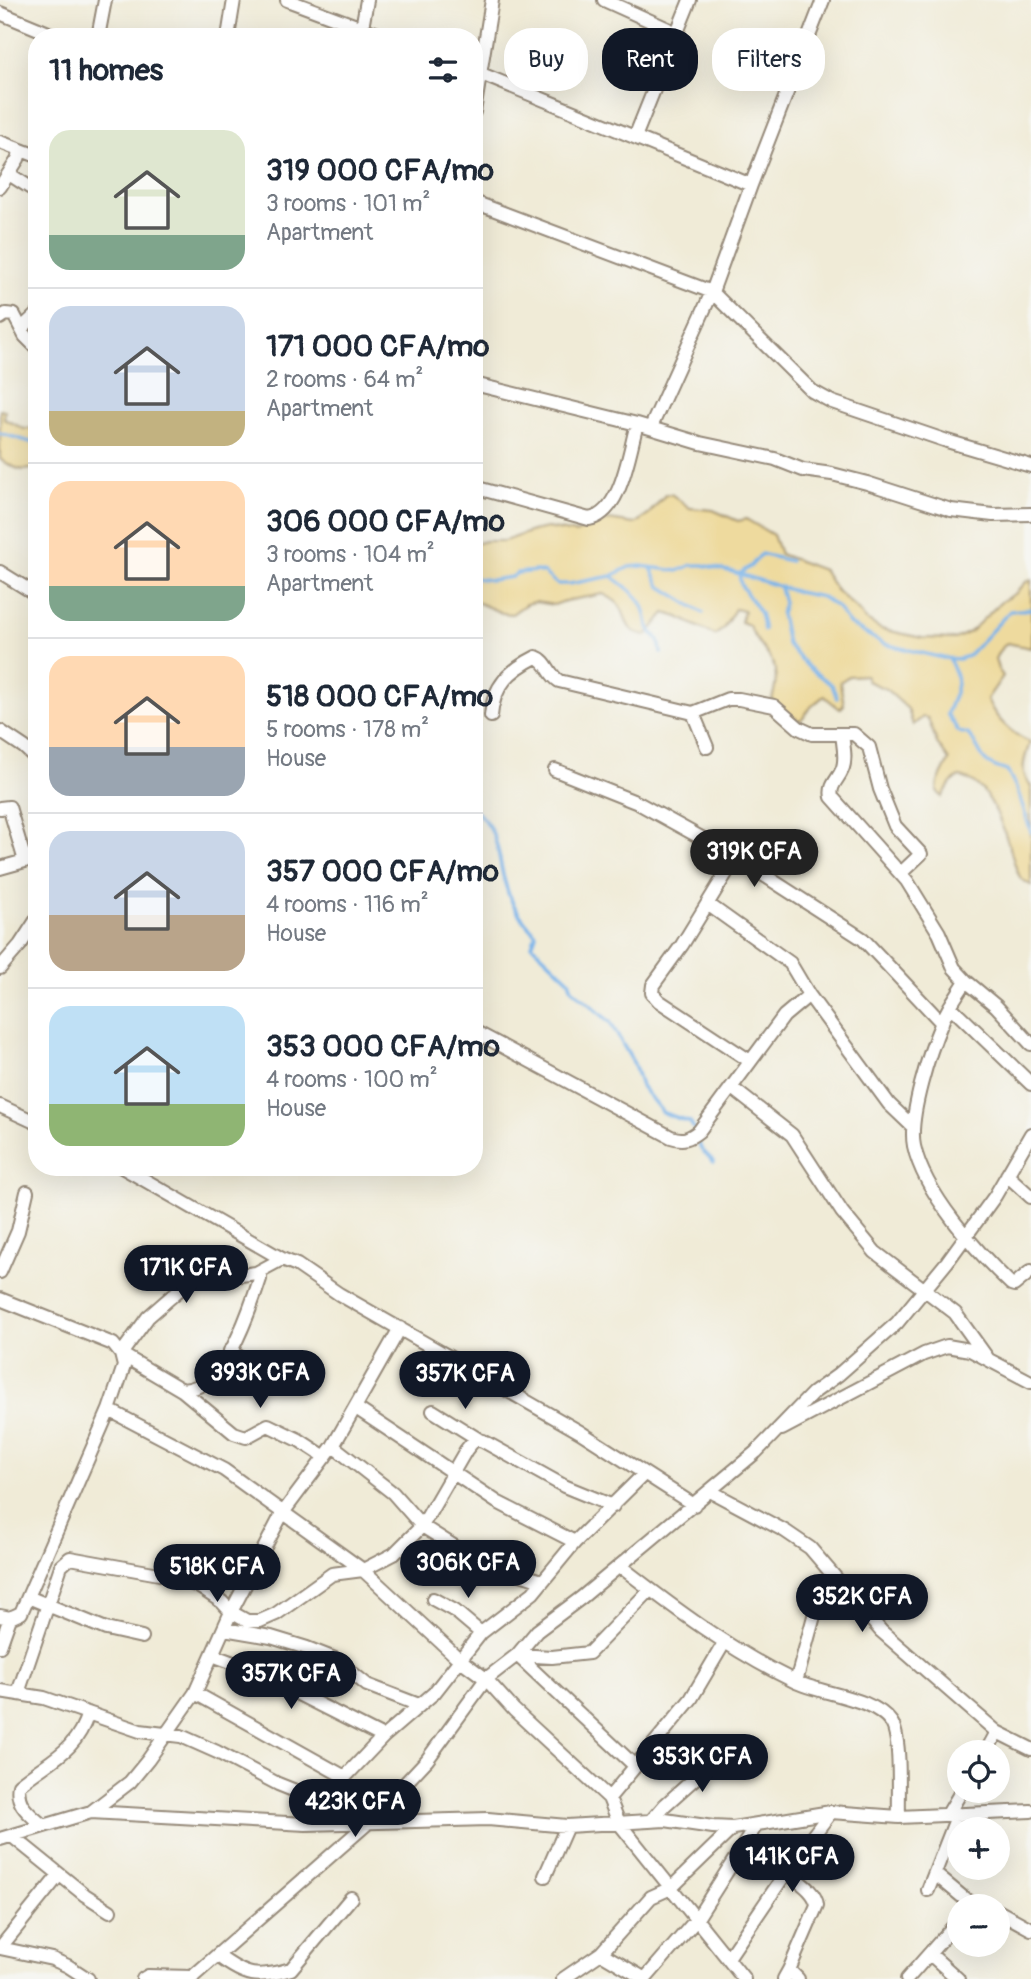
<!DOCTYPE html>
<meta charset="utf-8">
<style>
body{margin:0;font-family:Pangolin,sans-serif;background:#f2f2f3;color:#1f2937;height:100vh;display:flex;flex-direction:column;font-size:26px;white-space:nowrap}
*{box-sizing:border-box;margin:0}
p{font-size:23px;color:#747a83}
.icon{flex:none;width:38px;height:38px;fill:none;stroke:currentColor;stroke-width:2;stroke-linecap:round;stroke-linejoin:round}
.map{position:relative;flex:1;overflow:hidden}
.details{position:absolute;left:28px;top:28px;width:455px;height:1148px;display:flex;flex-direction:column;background:#fff;border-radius:28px;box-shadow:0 7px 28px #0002}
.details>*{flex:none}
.top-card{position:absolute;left:504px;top:28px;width:422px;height:63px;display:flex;gap:14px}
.tools{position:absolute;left:947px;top:1740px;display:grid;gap:14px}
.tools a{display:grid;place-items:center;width:63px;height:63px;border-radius:50%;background:#fff;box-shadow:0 7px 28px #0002;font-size:35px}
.price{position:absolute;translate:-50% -60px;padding:0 16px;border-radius:24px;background:#111827;color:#fff;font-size:23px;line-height:46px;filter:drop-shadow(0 2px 4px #0008)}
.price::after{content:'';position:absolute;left:50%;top:42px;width:21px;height:16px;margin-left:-10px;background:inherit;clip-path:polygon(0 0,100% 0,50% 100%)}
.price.current{background:#222;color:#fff}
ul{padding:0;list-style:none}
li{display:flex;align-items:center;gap:21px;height:175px;padding:0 21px}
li+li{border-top:2px solid #e0e1e3}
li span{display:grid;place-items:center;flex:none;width:196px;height:140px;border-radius:21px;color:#555}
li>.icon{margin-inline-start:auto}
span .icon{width:84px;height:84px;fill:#fffc;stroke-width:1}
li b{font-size:30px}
h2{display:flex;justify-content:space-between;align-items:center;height:84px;padding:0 21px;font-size:30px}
.tag{padding:0 24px;border-radius:28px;background:#fff;box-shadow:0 7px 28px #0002;font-size:24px;line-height:63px}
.tag.current{background:#111827;color:#fff}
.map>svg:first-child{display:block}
.sand{fill:#eeda9e;stroke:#94825e;stroke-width:2}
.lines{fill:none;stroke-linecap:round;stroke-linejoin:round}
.stream{stroke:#79b4ea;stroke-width:3.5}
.minor-casing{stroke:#968a7a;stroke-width:16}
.minor{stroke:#fff;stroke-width:12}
</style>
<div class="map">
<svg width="1031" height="1979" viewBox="0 0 1031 1979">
<rect width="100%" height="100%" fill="#f6f6f2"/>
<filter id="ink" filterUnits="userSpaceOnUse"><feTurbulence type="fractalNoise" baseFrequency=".0143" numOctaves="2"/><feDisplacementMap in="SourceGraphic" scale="14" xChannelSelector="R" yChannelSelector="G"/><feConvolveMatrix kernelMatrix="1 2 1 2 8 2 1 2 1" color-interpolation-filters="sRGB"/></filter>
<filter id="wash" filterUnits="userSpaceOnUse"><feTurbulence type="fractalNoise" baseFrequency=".00686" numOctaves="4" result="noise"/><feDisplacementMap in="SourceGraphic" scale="28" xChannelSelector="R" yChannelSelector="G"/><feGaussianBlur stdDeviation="1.57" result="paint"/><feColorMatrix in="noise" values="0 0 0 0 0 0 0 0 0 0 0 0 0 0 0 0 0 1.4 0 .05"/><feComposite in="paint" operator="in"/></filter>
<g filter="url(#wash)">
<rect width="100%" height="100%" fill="#f0ebd7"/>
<!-- sand -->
<path class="sand" d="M0,410l5,1 -1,8 20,10 13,-1v39c-15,7 -24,0 -37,-8z
M671,494l19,14 23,2 25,11 8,-2 27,16 7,19 43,16 13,20 21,19 8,10 16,10 41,9 33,1 15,-7 32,-31 14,-8 11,-12 4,-1v68l-24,-5 -8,8 -4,8 3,10 5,7 -16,23c8,19 24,35 43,43 -5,16 -12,30 1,44v99l-10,-6 -4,-8c-9,-26 -23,-91 -58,-94l-8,6 -9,14 -5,-6 1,-9 11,-22 -12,-17 -9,-25 -5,-1 -10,8 -5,-16 -22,-20 -19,-8 -1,-6 -17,1 -9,6 4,23 -4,4 -16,-13 -12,10 -12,15 -21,-12 -7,-10c13,-43 -10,-41 -23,-74l-8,-3 3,-11 -9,-2 -12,20 -8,6 -37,-18 -13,-4 -18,22c-23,-3 -18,-13 -26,-27 -3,-7 -12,-11 -18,-14l-38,7 -11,4 -19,-3 -9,2 -14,10 -10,-1 -28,-12v-57l11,-3h19l28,-10 15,-3 28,5 34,-13 25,4 13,-8 18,-21z"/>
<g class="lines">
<!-- stream -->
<path class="stream" d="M0,433l37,11
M651,568l9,18 43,27
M612,576c11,9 23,16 30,28 8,15 1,22 17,36l2,13
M474,578l17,2 21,-3 5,-4 20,-2 7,2 13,11h12l43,-8 17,-9 12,-1 37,5 14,-6h11l30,7 64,20 25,5 16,11 11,16 35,20 59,14 16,1 9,-3 42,-45 21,-2
M780,588l4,15 -3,11 6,30 22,24 23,17 5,13
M764,630l-4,-17 -19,-28 -2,-11 12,-8 10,-12 29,7
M949,659c14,26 7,29 -2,55l12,18 9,2c18,21 7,28 39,37 13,19 16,39 24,61
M474,809c27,25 22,42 31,74 5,20 16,36 31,51l-4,11 37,35 3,9 38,33 24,42 7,22 22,27 27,9 4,7
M696,1136l5,13 13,13"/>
</g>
</g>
<g filter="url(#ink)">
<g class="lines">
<!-- minor casing -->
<g class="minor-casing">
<path id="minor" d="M287,0l99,37
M604,0l73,33
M0,13l58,24
M362,28l5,-28
M98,37l7,-37
M228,37l6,-37
M474,71l277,114
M474,112l18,-112
M635,137l55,-137
M0,142l37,14
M9,174l28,18
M0,187l18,-28 3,-9
M474,202l238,90 100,99 20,11 115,39 84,25
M0,318l6,-4 8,1 11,21 12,12
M22,328l15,-14
M474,384l163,40 63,19 75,16 28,11 29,4 35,9 84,27 42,5 38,-1
M651,427l61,-135 39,-107 72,-185
M474,487l115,32c33,-6 40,-68 48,-95
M0,572l37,23
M693,713l35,-14h11l35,7 25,22 13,6h42l15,13 11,42 15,37 26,28 -20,19
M491,716c2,-30 19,-46 45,-59 12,4 12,17 23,24l134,32 14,34
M0,731l24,16 13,12
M842,734c1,11 5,25 0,36 -4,10 -13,15 -10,27l75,84 32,52 15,35 12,13c-8,13 -18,26 -24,41 -12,28 -34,95 -28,124 10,47 63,106 97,138l3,1 17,-14
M555,770l83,33 98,54 127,82 79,84
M0,808l9,-1 16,54
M736,857l-54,88 -29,40 -1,8 7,8 91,60
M0,868l25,-7 12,-10
M709,905l81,58 19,32 80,109 23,22
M0,968l20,-23 17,-26
M966,981l30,25 35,38
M950,1006l81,78
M474,1031l197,106c12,4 18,2 28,-6l85,-115 25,-21
M732,1088l60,47 50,77 33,40 80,61 33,46
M0,1106l37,17
M122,1167l160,92
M1007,1175l24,22
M0,1272l18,-41 9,-39
M0,1299l113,45 8,10 61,36c13,-1 26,-7 34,-16 19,-23 35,-67 44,-95v-4l-4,-2
M230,1351l50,31
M121,1354l27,-37 47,-41h38l23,-3 26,-14 15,6 42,29 241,138 114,73
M182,1390l52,43 12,4 22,-12 31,15 26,17
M356,1408l141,94 78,40
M109,1410l15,-44 -3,-12
M433,1411l45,28
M782,1429l142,-75 23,-8 23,4 61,32
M333,1446l60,47 29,33 44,-76 9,-11 8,2 81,45 49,20
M710,1491l75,40 25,17 71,83 116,101 34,17
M620,1566c55,43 110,84 174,115 26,13 80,16 97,41 11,15 7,74 8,95
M28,1597l78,32 36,8
M433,1599l22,12 26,22
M0,1616l10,2 11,-5 88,-203 115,60 139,100 96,89 27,20 28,31 95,88
M224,1629l47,8 36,11 28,11 32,26 52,20
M724,1643l-33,56 -82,99 10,25 125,156
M0,1646l10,-28
M212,1655l35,13 136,69
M796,1682l18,-66
M0,1691l44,7 96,33 41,5 36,16 61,32 45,18
M18,1693l43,-127 9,-8 106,19 22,9 24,16 9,10 16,9h13l16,-7 56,-40 31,-4 31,-16 28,-28 54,34 66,21
M195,1693l150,84
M986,1752l11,-20
M635,1766l-118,-111 35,2 37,-4 61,-63
M91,1812l215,12 182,-5 79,7 98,-6 48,7 20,1 98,-16 68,5 132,-6
M948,1814l14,-24
M652,1820l13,-15 65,-58
M306,1824l39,-47 38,-40 51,-44 47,-60 52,-40 42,-51 69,-68
M43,1826c-13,-12 -28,-21 -24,-41 30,-25 57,-32 69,-72
M12,1836l73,59 25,16
M0,1839l91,-27 39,-30 18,-22 47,-67 36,-81 51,-98 51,-68 67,-118
M786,1871c11,10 29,19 31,34l-28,65
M935,1874l36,30 5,2
M545,1876l22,-50
M928,1890l30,-76
M998,1911l33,18
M0,1948l52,11 16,7 20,13
M0,1948l59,-73
M601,1953l44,26 51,-59 61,-96
M930,1954l28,25
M218,1956c28,21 39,23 73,13l60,-71
M728,1958l68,-100 35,-46
M143,1979l5,-3 45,1
M190,1979l179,-157 58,-62 59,-81 31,-24 20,-24 44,-33 175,-146 57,-59 25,-18 59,-52 50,-61 48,-66 36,-62
M563,1979l38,-26 50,-56 20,-9 62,-60
M784,1979l5,-9 9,9
M907,1979l52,-59"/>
</g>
<!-- minor -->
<use href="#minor" class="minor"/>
</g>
</g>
</svg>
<div class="tools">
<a><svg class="icon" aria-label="locate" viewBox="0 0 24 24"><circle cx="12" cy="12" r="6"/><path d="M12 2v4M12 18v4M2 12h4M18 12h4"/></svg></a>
<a>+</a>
<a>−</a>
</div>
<b class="price current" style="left:754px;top:889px">319K CFA</b>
<b class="price" style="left:186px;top:1305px">171K CFA</b>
<b class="price" style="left:260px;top:1410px">393K CFA</b>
<b class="price" style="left:465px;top:1411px">357K CFA</b>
<b class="price" style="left:468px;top:1600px">306K CFA</b>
<b class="price" style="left:217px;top:1604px">518K CFA</b>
<b class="price" style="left:862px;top:1634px">352K CFA</b>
<b class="price" style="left:291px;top:1711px">357K CFA</b>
<b class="price" style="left:702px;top:1794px">353K CFA</b>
<b class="price" style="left:355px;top:1839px">423K CFA</b>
<b class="price" style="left:792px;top:1894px">141K CFA</b>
<div class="top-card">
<a class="tag">Buy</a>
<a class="tag current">Rent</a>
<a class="tag">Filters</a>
</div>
<section class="details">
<h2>11 homes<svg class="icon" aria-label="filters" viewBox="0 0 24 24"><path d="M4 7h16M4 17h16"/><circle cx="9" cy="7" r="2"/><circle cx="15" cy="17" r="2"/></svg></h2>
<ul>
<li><span style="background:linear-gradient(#dfe7d0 75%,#7fa58c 0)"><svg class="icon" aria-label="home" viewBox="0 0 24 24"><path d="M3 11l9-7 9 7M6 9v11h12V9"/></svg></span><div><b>319 000 CFA/mo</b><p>3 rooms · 101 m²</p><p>Apartment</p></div></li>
<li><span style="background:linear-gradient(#c9d6e8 75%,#c2b280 0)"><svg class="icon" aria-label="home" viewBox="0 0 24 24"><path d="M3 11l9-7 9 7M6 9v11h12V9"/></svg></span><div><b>171 000 CFA/mo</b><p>2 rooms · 64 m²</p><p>Apartment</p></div></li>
<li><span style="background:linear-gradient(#ffd9b3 75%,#7fa58c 0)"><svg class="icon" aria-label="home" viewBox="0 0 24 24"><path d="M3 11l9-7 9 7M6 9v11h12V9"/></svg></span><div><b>306 000 CFA/mo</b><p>3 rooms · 104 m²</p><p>Apartment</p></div></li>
<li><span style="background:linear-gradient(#ffd9b3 65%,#9aa5b1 0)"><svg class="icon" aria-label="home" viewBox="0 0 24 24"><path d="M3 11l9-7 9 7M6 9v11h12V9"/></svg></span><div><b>518 000 CFA/mo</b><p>5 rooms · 178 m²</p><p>House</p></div></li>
<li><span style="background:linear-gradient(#c9d6e8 60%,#b9a48a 0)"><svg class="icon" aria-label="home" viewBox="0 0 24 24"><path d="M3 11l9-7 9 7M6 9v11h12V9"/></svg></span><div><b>357 000 CFA/mo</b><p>4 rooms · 116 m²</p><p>House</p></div></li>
<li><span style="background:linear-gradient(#bfe0f5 70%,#8fb573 0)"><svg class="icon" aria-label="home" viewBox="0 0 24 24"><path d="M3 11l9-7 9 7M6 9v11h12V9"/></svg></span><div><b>353 000 CFA/mo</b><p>4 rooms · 100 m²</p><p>House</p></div></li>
</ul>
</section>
</div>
